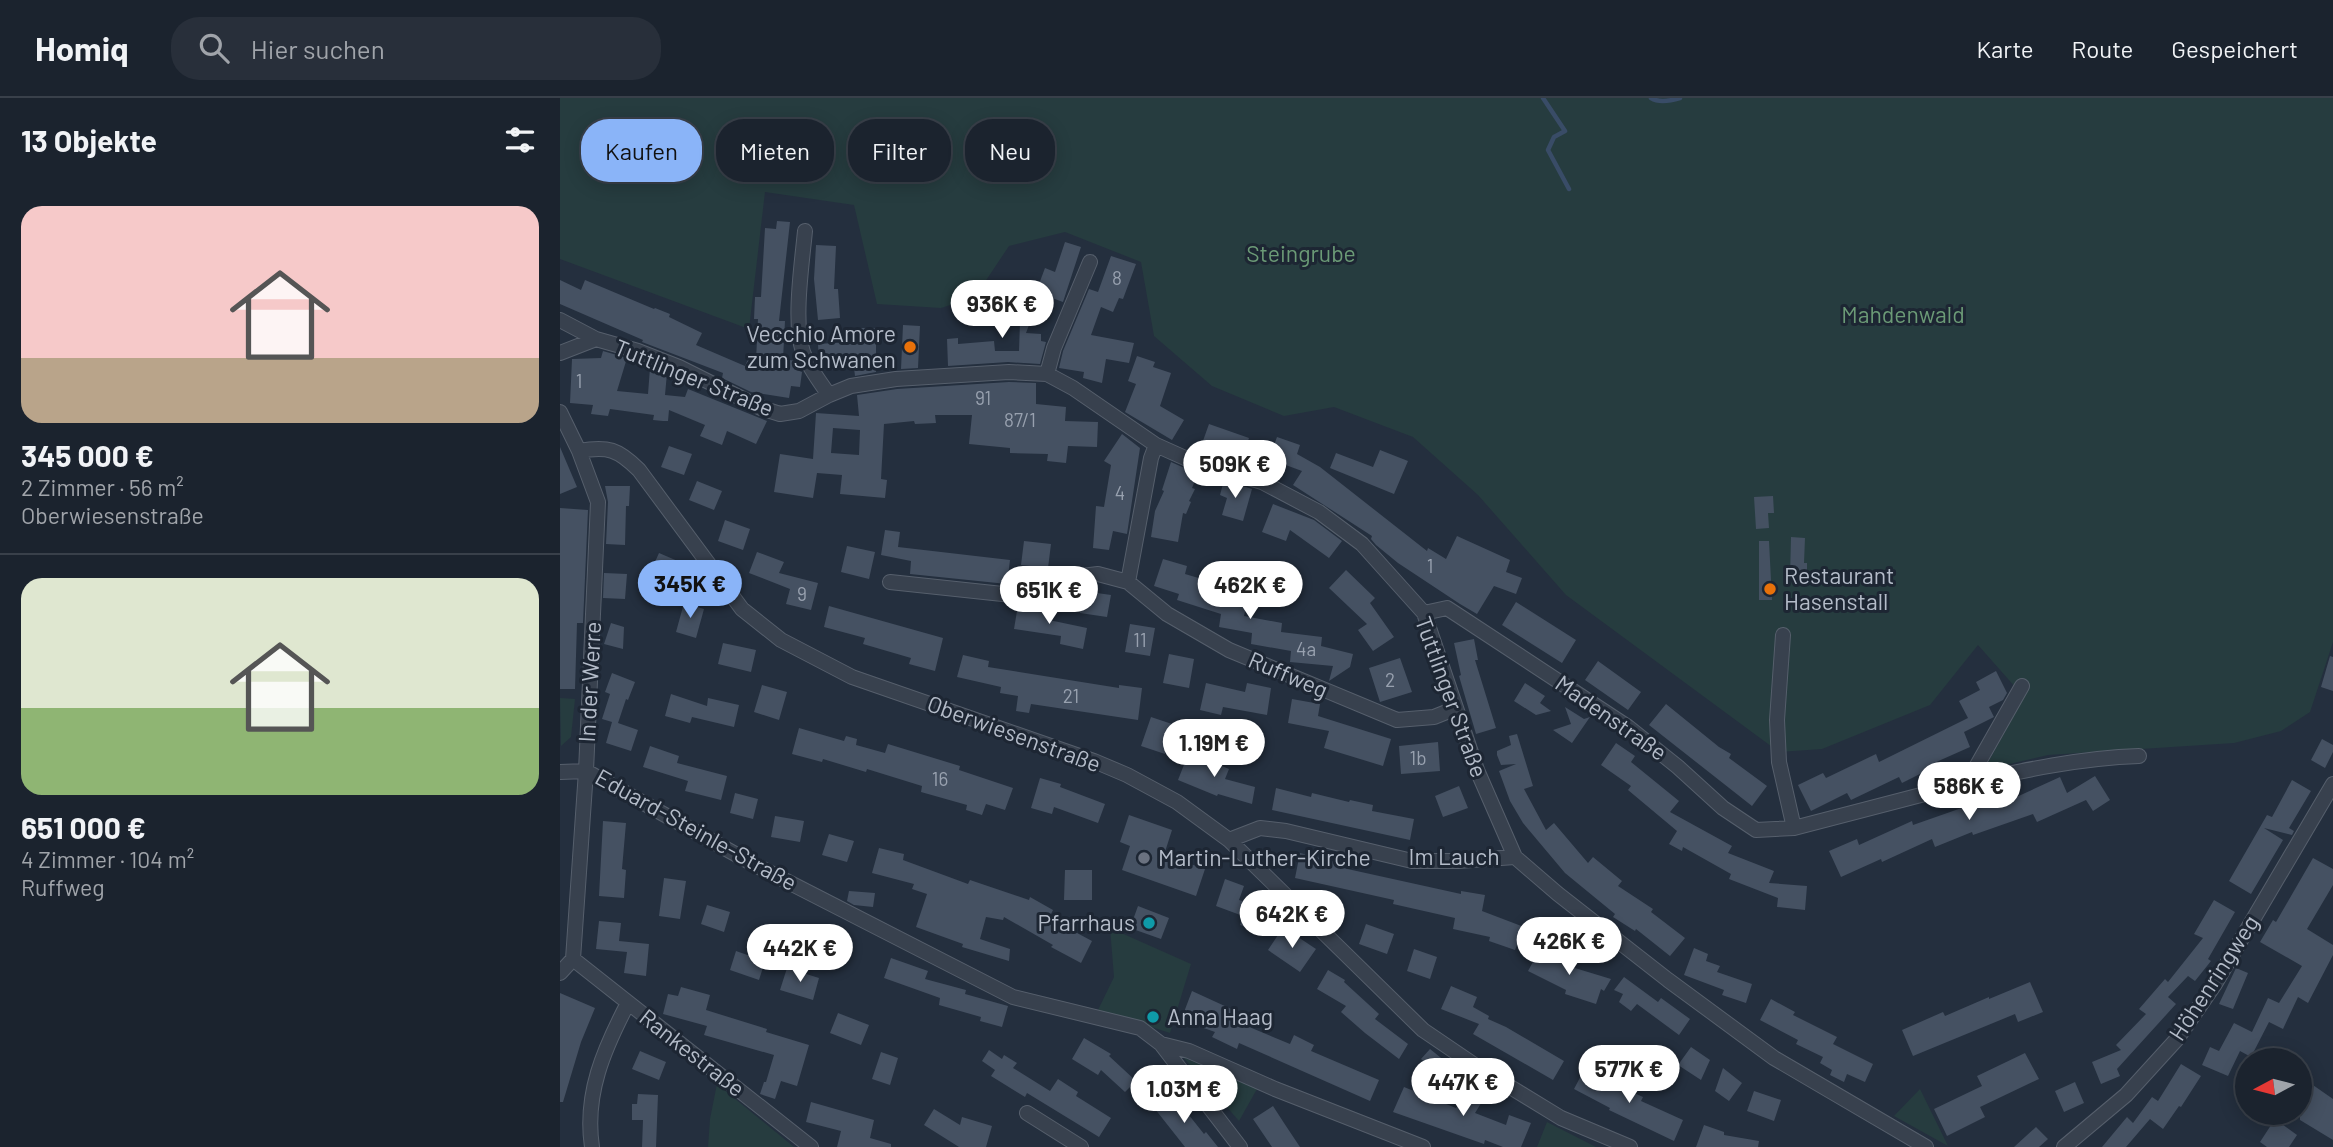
<!DOCTYPE html>
<html lang="de">
<meta charset="utf-8">
<style>
body{margin:0;font-family:Barlow,sans-serif;background:#282f3a;color:#f1f3f6;height:100vh;display:flex;flex-direction:column;font-size:26px;white-space:nowrap}
*{box-sizing:border-box;margin:0}
p{font-size:23px;color:#a0a4aa}
.icon{flex:none;width:38px;height:38px;fill:none;stroke:currentColor;stroke-width:2;stroke-linecap:round;stroke-linejoin:round}
.map{position:relative;flex:1;overflow:hidden}
.sheet{display:flex;flex-direction:column;background:#1b232e;width:560px}
.sheet>*{flex:none}
.guide{position:absolute;left:21px;top:21px;width:665px;height:63px;display:flex;gap:14px}
.needle{width:46px;rotate:263deg}
.fabs{position:absolute;left:1675px;top:950px;display:grid;gap:14px}
.fabs a{display:grid;place-items:center;width:77px;height:77px;border-radius:50%;background:#1b232e;box-shadow:0 4px 18px #0003,0 0 0 2px #39404a;font-size:35px}
.price{position:absolute;translate:-50% -60px;padding:0 16px;border-radius:24px;background:#fff;color:#222;font-size:23px;line-height:46px;filter:drop-shadow(0 2px 4px #0008)}
.price::after{content:'';position:absolute;left:50%;top:42px;width:21px;height:16px;margin-left:-10px;background:inherit;clip-path:polygon(0 0,100% 0,50% 100%)}
.price.selected{background:#8ab4f8;color:#111}
ul{padding:0;list-style:none}
li{display:grid;align-content:center;gap:14px;height:371px;padding:0 21px}
li+li{border-top:2px solid #39404a}
li span{display:grid;place-items:center;height:217px;border-radius:21px;color:#555}
li>.icon{margin-inline-start:auto}
span .icon{width:126px;height:126px;fill:#fffc;stroke-width:1}
li b{font-size:30px}
h2{display:flex;justify-content:space-between;align-items:center;height:84px;padding:0 21px;font-size:30px}
.pill{padding:0 24px;border-radius:28px;background:#1b232e;box-shadow:0 4px 18px #0003,0 0 0 2px #39404a;font-size:24px;line-height:63px}
.pill.selected{background:#8ab4f8;color:#111}
header{display:flex;align-items:center;gap:42px;box-sizing:border-box;height:98px;padding:0 35px;background:#1b232e;border-bottom:2px solid #39404a}
header strong{font-size:33px}
nav{display:flex;gap:38px;margin-inline-start:auto;font-size:24px}
.search{width:490px;height:63px;background:#282f3a;display:flex;align-items:center;gap:18px;box-sizing:border-box;padding:0 24px;border-radius:28px;color:#a0a4aa;font-size:26px}
main{display:flex;flex:1;min-height:0}
.map>svg:first-child{display:block}
.green{fill:#263c3f}
.lines{fill:none;stroke-linecap:round;stroke-linejoin:round}
.stream{stroke:#394c67;stroke-width:4.5}
.building{fill:#455162;fill-rule:evenodd}
.street-casing{stroke:#565f6c;stroke-width:16}
.street{stroke:#38414e;stroke-width:14}
.food-dot{fill:#e8710a;stroke:#1d2633;stroke-width:2.5}
.worship-dot{fill:#6b7280;stroke:#1d2633;stroke-width:2.5}
.culture-dot{fill:#0f9aa8;stroke:#1d2633;stroke-width:2.5}
.labels{text-anchor:middle;stroke-width:6;stroke-linejoin:round;paint-order:stroke}
.number-label{font-size:19px;fill:#98a1af}
.park-label{font-size:23px;fill:#6b9a76;stroke:#1d2633}
.poi-label{font-size:23px;fill:#b4bcc9;stroke:#1d2633;text-anchor:start}
.street-label{font-size:23px;fill:#b4bcc9;stroke:#1d2633}
</style>
<header>
<strong>Homiq</strong>
<div class="search"><svg class="icon" aria-label="search" viewBox="0 0 24 24"><circle cx="10" cy="10" r="6"/><path d="M15 15l6 6"/></svg>Hier suchen</div>
<nav><a>Karte</a><a>Route</a><a>Gespeichert</a></nav>
</header>
<main>
<section class="sheet">
<h2>13 Objekte<svg class="icon" aria-label="filters" viewBox="0 0 24 24"><path d="M4 7h16M4 17h16"/><circle cx="9" cy="7" r="2"/><circle cx="15" cy="17" r="2"/></svg></h2>
<ul>
<li><span style="background:linear-gradient(#f6c9c9 70%,#b9a48a 0)"><svg class="icon" aria-label="home" viewBox="0 0 24 24"><path d="M3 11l9-7 9 7M6 9v11h12V9"/></svg></span><div><b>345 000 €</b><p>2 Zimmer · 56 m²</p><p>Oberwiesenstraße</p></div></li>
<li><span style="background:linear-gradient(#dfe7d0 60%,#8fb573 0)"><svg class="icon" aria-label="home" viewBox="0 0 24 24"><path d="M3 11l9-7 9 7M6 9v11h12V9"/></svg></span><div><b>651 000 €</b><p>4 Zimmer · 104 m²</p><p>Ruffweg</p></div></li>
</ul>
</section>
<div class="map">
<svg width="1773" height="1049" viewBox="0 0 1773 1049">
<rect width="100%" height="100%" fill="#242f3e"/>
<!-- green -->
<path class="green" d="M0,0h1773v544l-23,70 -29,19 -47,12 -186,12 -64,15 40,-73 -46,-52 -48,60 -108,44 -43,3 -213,-157 -88,-100 -65,-58 -79,-30 -50,9 -72,-30 -58,-50 -13,-74 -76,-30 -56,14 -34,51 -34,11 -64,-4 -23,-99 -89,-13 -16,137 -189,-70z
M0,600l15,1 -4,38 -10,9z
M550,830l81,36 -21,69 -72,-23 16,-33z
M623,959l74,32 -18,32z
M157,986l77,63h-86l2,-28z
M1360,991l28,57 -54,-30z
M987,1024l49,25h-59z"/>
<g class="lines">
<!-- stream -->
<path class="stream" d="M983,0l22,33 -11,6 -6,13 21,39
M1091,0c8,5 19,3 29,0"/>
</g>
<!-- building -->
<path class="building" d="M217,123l13,1 -11,99h6l-2,38 13,2 -2,8 8,3 -2,15 -9,-1 -2,12 -38,-6 -29,-14 1,-5 -81,-31 1,-2 -83,-36v-24l21,10 4,-10 69,29 1,-1 15,6 -1,3 33,16 -6,12 49,21 4,-9 7,3 2,-41h-4l1,-22h6l4,-69 11,1z
M505,144l16,5 -18,55 -27,-10 9,-24 10,4z
M256,147l20,1 -2,43h4l2,29 -22,2 -4,-41z
M551,158l25,8 -13,35 -4,-1 -6,14 -12,-5 -10,28 43,8 -5,20 -23,-4 -4,24 -19,-5 1,-6 -25,-4 4,-17 26,-62 9,3z
M447,195l30,11 -11,29 15,1v7l5,1 -6,22 -32,-2 -60,4 -1,-27 11,-1v6l36,-3 1,10h24l1,-29 -21,-8z
M343,227l17,1 -2,42 -17,1z
M294,230h22v44l-21,4 -1,-8 -31,2 -4,-7 -1,-19 32,-2 4,-2z
M43,253l24,7 -10,33 31,3 2,-26h5l12,5 -2,22 20,2 3,-8 79,32 -11,23 -29,-13 -5,14 -22,-9 5,-11 -36,-15 -1,11h-5l-10,-1 1,-5 -44,-6 -2,7 -17,-2 2,-9 -23,-2 2,-44 29,-1z
M577,258l18,6 -2,5 18,6 -11,33 24,14 -12,20 -47,-28 11,-28 -8,-3z
M449,284l27,1v21l30,3 -1,14 33,1 -1,25 -29,-1 -2,17 -19,-2 1,-7 -38,-1v-5l-41,-4 3,-29h-37l1,8 -21,1 -1,-3 -30,3 -3,55 6,1 -2,18 -45,-4 2,-19 -25,-2 -4,25 -39,-6 6,-38 33,5 3,-46 43,3 -2,-21 40,-6zM273,330l27,2 -1,25 -28,-2z
M649,326l40,14 -9,27 -41,-13z
M562,336l18,14 -13,86 -14,-3 -4,19 -16,-2 3,-42 8,1 7,-42 -7,-4z
M717,339l23,8 -3,9 23,13 107,84 1,-3 18,11 11,-23 53,24 -4,12 16,6 -6,16 -22,-8 -17,28 -17,-10 -62,-41 -22,-18 -5,-6 1,-3 -79,-51 9,-14 -33,-12z
M109,348l23,8 -8,21 -23,-8z
M0,349l17,40 -17,7z
M820,352l28,11 -14,33 -64,-26 6,-15 37,14z
M611,364l27,12 -6,14 3,1 -6,12 2,1 -5,12 -3,-1 -5,29 -27,-5 4,-26 9,-20 -2,-1z
M664,382l28,9 -9,32 -21,-6 5,-17 -7,-3z
M137,383l25,10 -8,19 -25,-10z
M45,388h25l-1,20h-3l-1,39 -19,-1 2,-42z
M1213,398l1,17h-6l1,15 -13,1 -2,-32z
M713,406l41,16 28,21 -13,17 -39,-28 -4,11 -24,-9z
M0,410l28,2 -5,113h-6l-2,66h-15z
M165,422l25,9 -7,21 -25,-9z
M325,432l15,2 -2,15 112,13 -3,24 -97,-10 1,-13 -30,-6z
M1231,439l14,1 -1,25h3v15h-17z
M464,443l27,3 -3,24 -27,-3z
M1199,443h10l3,59h-13z
M287,448l28,6 -6,27 -28,-7z
M197,454l27,10 -5,11 39,10 -7,27 -25,-6 4,-15 -41,-16z
M99,455l21,9 -9,20 -21,-9z
M603,461l24,7 -2,8 27,8 -4,14 39,6 -3,14 38,7 -1,9 41,5 -1,9 32,8 -3,13 -21,14 4,-15 -43,-4 1,-11 -40,-7 1,-11 -33,-6 2,-13 -44,-14 2,-6 -25,-8z
M786,472l29,28 -5,5 24,34 -21,14 -15,-21 9,-6 -38,-36z
M44,475l23,1 -2,25 -22,-1z
M523,493l28,4 -4,22 -27,-4z
M956,504l60,38 -14,23 -60,-38z
M124,505l20,6 -8,29 -20,-6z
M458,507l33,5 -2,10 38,8 -4,21 -23,-5 1,-8 -47,-7z
M269,508l114,32 -8,33 -26,-7 2,-6 -48,-14 2,-6 -41,-11z
M51,525l13,4 -1,22 -19,-5z
M570,526l25,4 -5,28 -25,-4z
M914,541l4,21h-3l21,68 -20,6 -17,-58 2,-1 -7,-32z
M163,545l33,7 -5,22 -33,-8z
M609,556l25,5 -5,29 -26,-5z
M403,557l26,6 -1,6 131,21v-3l23,3 -4,32 -107,-16 -2,9 -13,-2 2,-15 -18,-3 1,-6 -44,-10z
M1770,558l3,1v34l-12,-4z
M840,560l12,34 -32,10 -11,-34z
M1038,563l43,31 -13,18 -43,-30z
M1436,573l11,22 -4,7 -14,7 5,10 -30,15 6,15 -36,16 2,3 -34,17 -3,-6 -48,23 -4,-7 -36,18 -13,-26 25,-12 3,5 50,-24 3,8 89,-44 -9,-17 21,-11 -4,-8z
M52,575l23,9 -7,18 -2,-1 -8,24 20,7 -7,21 -25,-8 6,-21 -10,-3 8,-25 -5,-2z
M646,585l39,9 2,-9 24,5 -4,27 -44,-8 -2,8 -21,-5z
M965,585l20,13 -5,7 11,8 -15,4 -22,-14z
M202,587l25,7 -8,28 -25,-8z
M111,596l36,12 1,-8 31,7 -5,22 -42,-10 -2,6 -25,-7z
M732,601l28,5 -2,12 73,23 -8,27 -59,-18 5,-17 -41,-8z
M1106,606l53,43 12,7 -2,4 38,28 -15,20 -103,-81z
M1005,609l19,12 6,-2 -18,26 -19,-13 18,-6z
M591,619l24,8 -10,29 -24,-8z
M239,630l45,13 2,-5 11,3 -1,6 29,8 3,-9 72,22 -1,4 54,18 -8,22 -19,-6 -4,11 -16,-5 1,-5 -46,-13 1,-6 -55,-17 -1,3 -43,-13 -1,3 -30,-8z
M957,636l16,52 -9,3 22,41 8,-7 34,40 5,-6 29,24 -4,5 35,23 -2,3 34,26 -15,18 -34,-27 -1,2 -22,-14 2,-3 -50,-41 -42,-50 -13,-22 -11,-30 17,-7 -15,1 -4,-10v-4l14,-6 -2,-9z
M1762,641l11,6v7l-8,16 -14,-8z
M878,644l2,29 -39,3 -2,-28z
M1056,645l19,13 -4,6 48,39 -9,11 62,34 -4,7 46,18 -5,12 38,3 -2,24 -28,-3 1,-9 -49,-19 2,-5 -48,-27 -1,4 -13,-7 8,-13 -49,-41 3,-4 -30,-21z
M90,648l29,10 -2,7 50,13 -6,24 -36,-9 3,-10 -45,-14z
M629,654l40,17 -4,10 30,8 -3,17 -34,-10 -1,2 -39,-16z
M1535,678l15,24 -17,11 -7,-11 -49,22 -4,-8 -60,21 -1,-3 -37,15 -3,-8 -50,23 -1,-3 -40,18 -12,-26 28,-12 2,6 53,-24 1,4 97,-34 2,8 48,-22 7,16z
M480,680l21,6 -1,3 45,17 -7,19 -44,-16 -2,7 -21,-6z
M1732,682l19,11 -22,37 5,3 -2,4 -28,-7 19,12 -32,54 -22,-13 38,-66 5,2z
M899,688l9,22 -25,9 -8,-21z
M716,690l35,9 1,-4 37,9 1,-2 23,5 -1,6 42,8 -4,21 -138,-30z
M175,695l23,6 -5,20 -23,-6z
M569,717l43,15 -8,25 41,14 -9,27 -74,-26 8,-24 -10,-4z
M215,718l29,5 -4,21 -29,-5z
M43,723l23,2 -4,46 4,1 -2,28 -25,-2z
M269,736l25,7 -7,21 -25,-7z
M319,750l25,6 -1,6 65,24 2,-4 59,20 1,-3 23,13 -4,8 43,23 -11,22 -30,-16 2,-2 -49,-28 -1,3 -17,-3 -6,22 30,10 -1,12 -47,-14 1,-3 -47,-17 11,-33 -15,-5 2,-5 -42,-11z
M740,755l43,11v4l118,26v-3l24,4 -3,16 42,16 -9,23 -26,-9 1,-4 -37,-8 2,-11 -62,-14 1,-4 -99,-22z
M1753,760l20,11v16l-26,44 26,16v10l-25,48 -10,-6 -15,32 -14,-7 -18,35 -11,-6 -12,25 -26,-11 8,-18 9,4 15,-28 18,9 16,-34 11,5 23,-37 -42,-24 13,-22 3,2z
M505,772h27v30h-28z
M104,780l22,3 -6,38 -21,-3z
M665,781l19,7 -5,14 27,8 -7,23 -19,-6 3,-9 -27,-10z
M289,793l26,2 -2,14 -19,-2 -7,-4z
M1654,802l21,12 -27,47 3,2 -16,20 -7,-5 -20,21 8,7 -59,65 3,7 -19,8 -9,-22 29,-12 -5,-5 30,-31 -7,-5 26,-30 3,3 35,-44 -9,-4z
M147,807l23,7 -6,20 -23,-8z
M578,808l31,12 -8,21 -31,-11z
M39,823l22,2 -2,18 30,3 -3,32 -22,-3 3,-21 -31,-3z
M806,826l28,10 -7,20 -28,-10z
M722,831h4l30,20 -16,23 -32,-22z
M1134,850l14,6 -2,7 14,5 -3,6 35,12 -6,19 -24,-8 2,-5 -40,-15z
M854,851l23,8 -7,22 -23,-8z
M980,851l27,14 -2,2 46,14 -7,12 -3,-2 -5,15 -31,-10 1,-4 -38,-19z
M176,853l29,10 -6,19 -29,-10z
M331,860l37,13 -3,8 41,11 -1,4 43,12 -6,21 -22,-6 1,-4 -42,-12 1,-7 -56,-20z
M227,870l32,10 -6,22 -33,-10z
M1676,870l12,5 -15,36 -14,-5z
M768,872l17,10 -1,2 35,32 -4,5 33,25 -9,15 -34,-26 -24,-21 5,-6 -29,-17z
M1064,879l34,25 3,-4 29,21 -11,16 -42,-31 -6,7 -12,-9 4,-8 -9,-4z
M1470,884l13,30 -25,10 -3,-8 -102,42 -11,-26 41,-18 2,4 44,-19v2z
M891,888l26,11 -4,10 16,9 -1,3 18,8 58,34 -11,19 -80,-46 6,-10 -38,-15z
M121,889l29,8 -4,15 61,19 -1,3 43,13 -12,41 -16,-5 -6,18 -15,-5 4,-12h2l8,-27 -70,-20 3,-9 -44,-12 5,-20 10,2z
M632,893l59,27 -4,8 43,18 4,-9 20,10 -3,6 68,29 -9,21 -131,-58 -2,6 -25,-12 3,-5 -34,-12z
M0,895l35,15 -14,34 -18,60h-3z
M1211,901l24,13 -2,3 44,22 -4,7 40,20 -8,18 -18,-8 -3,8 -14,-7 2,-5 -12,-7 3,-6 -27,-13 2,-4 -38,-20z
M278,915l31,12 -8,20 -31,-12z
M524,940l27,16 -2,2 27,25 -11,11 -24,-22 -3,5 -26,-16z
M1131,949l19,13 -9,20 -23,-15z
M870,951l15,12 -9,11 -15,-13z
M429,952l13,9 2,-4 13,8 -4,5 37,23 8,-12 20,13 -2,4 35,22 -12,19 -72,-44 -2,4 -34,-21 4,-6 -13,-9z
M80,953l26,11 -7,18 -27,-11z
M321,954l17,6 -8,27 -18,-6z
M1465,955l14,26 -59,28 5,10 -38,19 -13,-27 48,-23 -5,-10z
M1621,966l20,12 -20,31 -2,-1 -16,23 -13,-10 -24,28h-24l25,-30 6,6 19,-26 6,4z
M1163,970l19,15 -13,18 -14,-10z
M1024,972l59,27 -2,4 42,19 -9,21 -65,-31 1,-2 -36,-19z
M1740,978l33,23v41l-33,-20z
M913,984l15,10 -13,21 31,12 3,-10 22,8 -10,24h-18l-18,-7 -1,4 -91,-32 11,-25 52,21z
M1515,984l9,21 -20,9 -9,-21z
M1194,993l27,9 -7,21 -27,-10z
M78,996l20,1 -2,52h-14l1,-27h-11v-16h5z
M613,997l31,39 2,-2 12,15h-33l-30,-38z
M251,1004l63,18 -4,18 21,6v3h-54l4,-16 -35,-9z
M713,1008l11,17 16,24h-28l-19,-28z
M374,1011l26,16 2,-8 30,9 -6,21h-27l-35,-22z
M1715,1021l22,16 -8,12h-22l-7,-5z
M1144,1027l20,7v3l35,6 -1,6h-62z
M1476,1029l12,12 -9,8h-25z"/>
<g class="lines">
<!-- street casing -->
<g class="street-casing">
<path id="street" d="M245,133c-3,32 -12,91 -2,121 6,16 17,30 26,43
M0,222l36,19 42,12 41,16 82,41 19,6 19,-3 30,-16 22,-9 45,-7 113,-7 38,2 26,14 83,57 29,13 77,24 57,30 43,32 62,69 53,157 38,87 43,37 110,86 106,78 152,89
M0,255l36,-14
M487,276l7,-26 36,-86
M0,314l19,39 19,51 -12,269 -13,188
M19,353c29,-5 39,-2 60,19l103,139 39,31 71,37 242,84 33,14 50,27 52,38 194,190 53,36 85,52 69,29
M330,484l122,13 54,-17 32,-4 30,8 39,32 62,36 168,70 37,-3 20,-8
M568,484l23,-124 5,-13
M864,515l23,-5 181,119 50,40 45,41 33,22 38,-2 173,-45 55,-97
M1223,537l-6,85 2,42 15,66
M26,673l169,94 258,132 127,31 21,16 28,7 86,38 148,58
M0,674l26,-1
M1407,685c57,-13 114,-25 172,-27
M669,742l31,-12 26,3 126,30h46l57,-4
M13,861l238,188
M0,875l13,-14
M601,946l79,103
M467,1015l54,34
M32,1049c-8,-53 12,-98 36,-144
M1504,1049l62,-52 51,-56 38,-55 118,-200"/>
</g>
<!-- street -->
<use href="#street" class="street"/>
</g>
<!-- markers -->
<g class="food-dot">
<circle cx="350" cy="249" r="7"/>
<circle cx="1210" cy="491" r="7"/>
</g>
<circle class="worship-dot" cx="584" cy="760" r="7"/>
<g class="culture-dot">
<circle cx="589" cy="825" r="7"/>
<circle cx="593" cy="919" r="7"/>
</g>
<g class="labels">
<!-- number labels -->
<g class="number-label">
<text x="557" y="187">8</text>
<text x="19" y="290">1</text>
<text x="423" y="307">91</text>
<text x="460" y="329">87/1</text>
<text x="560" y="402">4</text>
<text x="870" y="475">1</text>
<text x="242" y="503">9</text>
<text x="580" y="549">11</text>
<text x="746" y="558">4a</text>
<text x="830" y="589">2</text>
<text x="511" y="605">21</text>
<text x="858" y="667">1b</text>
<text x="380" y="688">16</text>
</g>
<!-- park labels -->
<g class="park-label">
<text x="741" y="164">Steingrube</text>
<text x="1343" y="225">Mahdenwald</text>
</g>
<!-- poi labels -->
<g class="poi-label">
<text x="336" y="244" text-anchor="end">Vecchio Amore<tspan x="336" dy="26">zum Schwanen</tspan></text>
<text x="1224" y="486">Restaurant<tspan x="1224" dy="26">Hasenstall</tspan></text>
<text x="598" y="768">Martin-Luther-Kirche</text>
<text x="575" y="833" text-anchor="end">Pfarrhaus</text>
<text x="607" y="927">Anna Haag</text>
</g>
<!-- street labels -->
<g class="street-label">
<text transform="translate(134 280) rotate(22)" y="8">Tuttlinger Straße</text>
<text transform="translate(728 577) rotate(23)" y="8">Ruffweg</text>
<text transform="translate(30 584) rotate(-87)" y="8">In der Werre</text>
<text transform="translate(891 599) rotate(70)" y="8">Tuttlinger Straße</text>
<text transform="translate(1051 620) rotate(35)" y="8">Madenstraße</text>
<text transform="translate(454 636) rotate(20)" y="8">Oberwiesenstraße</text>
<text transform="translate(136 732) rotate(29)" y="8">Eduard-Steinle-Straße</text>
<text x="894" y="767">Im Lauch</text>
<text transform="translate(1654 880) rotate(-57)" y="8">Höhenringweg</text>
<text transform="translate(132 955) rotate(38)" y="8">Rankestraße</text>
</g>
</g>
</svg>
<div class="fabs">
<a><svg class="needle" viewBox="-14 -14 28 28"><path d="M0-13l5 13h-10z" fill="#e53935"/><path d="M0 13l5-13h-10z" fill="#a0a4aa"/></svg></a>
</div>
<b class="price" style="left:442px;top:242px">936K €</b>
<b class="price" style="left:675px;top:402px">509K €</b>
<b class="price selected" style="left:130px;top:522px">345K €</b>
<b class="price" style="left:690px;top:523px">462K €</b>
<b class="price" style="left:489px;top:528px">651K €</b>
<b class="price" style="left:654px;top:681px">1.19M €</b>
<b class="price" style="left:1409px;top:724px">586K €</b>
<b class="price" style="left:732px;top:852px">642K €</b>
<b class="price" style="left:1009px;top:879px">426K €</b>
<b class="price" style="left:240px;top:886px">442K €</b>
<b class="price" style="left:1069px;top:1007px">577K €</b>
<b class="price" style="left:903px;top:1020px">447K €</b>
<b class="price" style="left:624px;top:1027px">1.03M €</b>
<div class="guide">
<a class="pill selected">Kaufen</a>
<a class="pill">Mieten</a>
<a class="pill">Filter</a>
<a class="pill">Neu</a>
</div>
</div>
</main>
